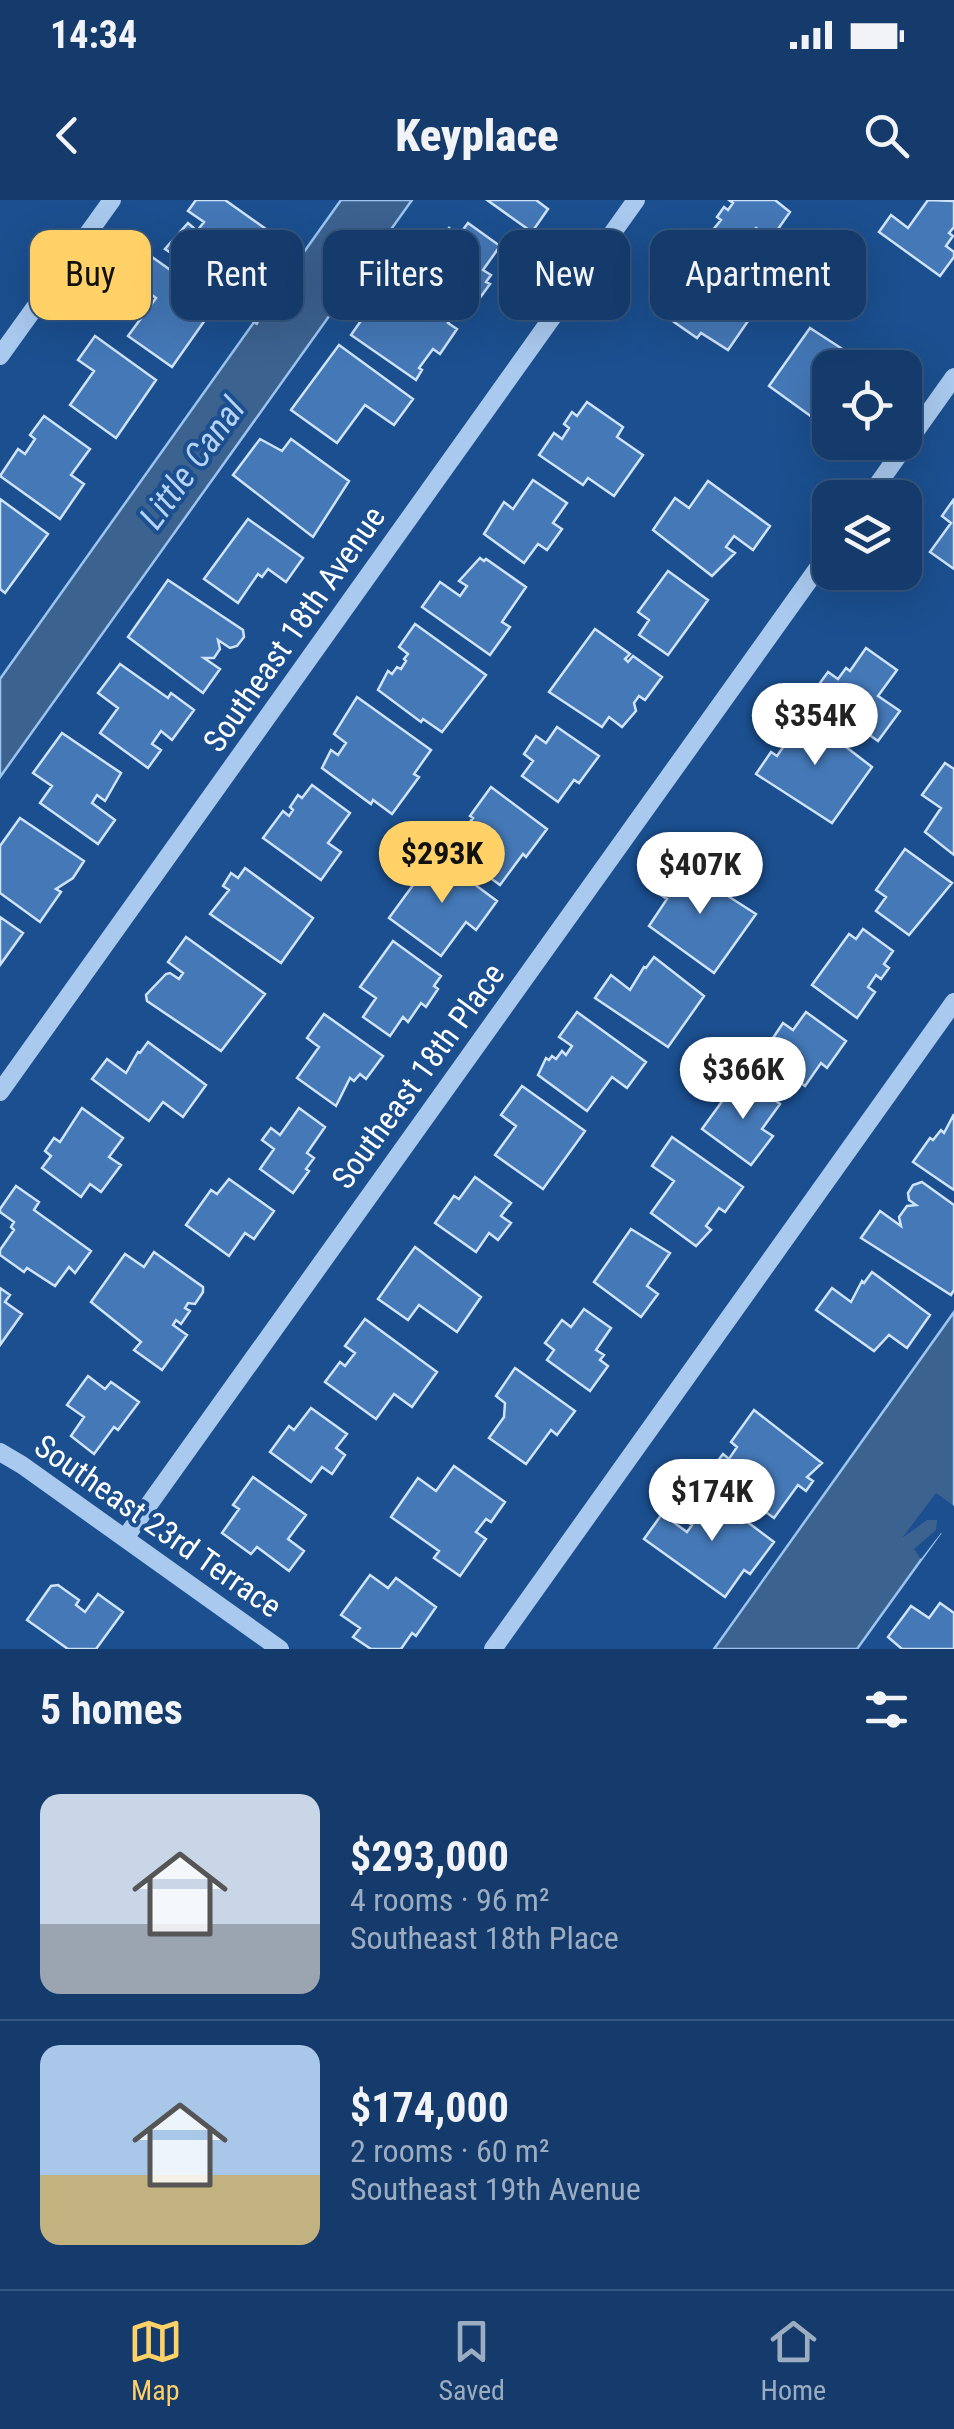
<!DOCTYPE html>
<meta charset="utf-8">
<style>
body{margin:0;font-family:"Roboto Condensed",sans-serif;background:#1d4271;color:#f1f3f6;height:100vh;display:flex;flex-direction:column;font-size:38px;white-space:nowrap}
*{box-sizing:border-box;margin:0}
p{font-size:32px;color:#9dadc1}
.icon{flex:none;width:55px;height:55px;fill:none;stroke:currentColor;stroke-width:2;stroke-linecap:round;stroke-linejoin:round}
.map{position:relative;height:1449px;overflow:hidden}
.details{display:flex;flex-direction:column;background:#143b6b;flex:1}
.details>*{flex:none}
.guide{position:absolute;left:30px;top:30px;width:895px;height:90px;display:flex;gap:20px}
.controls{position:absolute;left:812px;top:150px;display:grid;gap:20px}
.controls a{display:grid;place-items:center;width:110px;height:110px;border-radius:20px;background:#143b6b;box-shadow:0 10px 40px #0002,0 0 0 2px #33557e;font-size:50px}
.price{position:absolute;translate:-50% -85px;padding:0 22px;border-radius:35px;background:#fff;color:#222;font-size:32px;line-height:65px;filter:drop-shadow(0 2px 5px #0008)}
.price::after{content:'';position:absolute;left:50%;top:60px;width:30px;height:22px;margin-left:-15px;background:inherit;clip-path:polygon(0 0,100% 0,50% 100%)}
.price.active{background:#ffd166;color:#111}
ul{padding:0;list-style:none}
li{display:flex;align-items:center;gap:30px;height:250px;padding:0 40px}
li+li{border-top:2px solid #33557e}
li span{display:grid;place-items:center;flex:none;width:280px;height:200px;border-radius:20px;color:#555}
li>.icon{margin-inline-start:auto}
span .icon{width:120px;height:120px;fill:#fffc;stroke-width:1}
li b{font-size:42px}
h2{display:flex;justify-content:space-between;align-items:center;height:120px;padding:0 40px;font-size:42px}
.chip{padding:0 35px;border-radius:20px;background:#143b6b;box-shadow:0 10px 40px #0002,0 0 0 2px #33557e;font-size:35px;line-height:90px}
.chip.active{background:#ffd166;color:#111}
.status{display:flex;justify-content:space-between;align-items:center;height:70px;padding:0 50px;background:#143b6b;direction:ltr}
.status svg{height:28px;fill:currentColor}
header{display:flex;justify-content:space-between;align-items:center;height:130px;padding:0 40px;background:#143b6b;font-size:45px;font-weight:800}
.tab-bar{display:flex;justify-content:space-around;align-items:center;height:140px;border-top:2px solid #33557e;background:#143b6b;font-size:28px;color:#9dadc1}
.tab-bar a{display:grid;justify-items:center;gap:5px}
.tab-bar .active{color:#ffd166}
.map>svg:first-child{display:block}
.water{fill:#3c6290;stroke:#9cc4f0;stroke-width:2.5}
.pier{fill:#1b4f8f}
.building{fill:#4478b7;stroke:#cfe3fa;stroke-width:2.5}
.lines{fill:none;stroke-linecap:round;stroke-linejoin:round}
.path{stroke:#a9c9ee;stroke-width:5;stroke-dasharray:5 8;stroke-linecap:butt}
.minor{stroke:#a9c9ee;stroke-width:18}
.labels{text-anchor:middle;stroke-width:8;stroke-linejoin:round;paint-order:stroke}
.street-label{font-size:32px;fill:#fff;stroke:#1b4f8f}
.water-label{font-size:35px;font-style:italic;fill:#b5d3f5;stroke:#1b4f8f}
</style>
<div class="status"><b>14:34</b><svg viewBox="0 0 49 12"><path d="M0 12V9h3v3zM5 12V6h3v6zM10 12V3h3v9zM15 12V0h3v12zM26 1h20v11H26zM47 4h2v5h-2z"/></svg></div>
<header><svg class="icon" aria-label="back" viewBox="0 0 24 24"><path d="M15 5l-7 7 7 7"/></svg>Keyplace<svg class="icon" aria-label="search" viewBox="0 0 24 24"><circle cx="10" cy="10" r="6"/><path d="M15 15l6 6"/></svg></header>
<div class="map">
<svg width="954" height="1449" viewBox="0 0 954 1449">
<rect width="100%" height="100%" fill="#1b4f8f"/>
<!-- water -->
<path class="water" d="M341,0h71l-412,577v-98z
M954,1112v202l-97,135h-143z"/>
<!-- pier -->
<path class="pier" d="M936,1293l18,13v16l-9,13 -4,-2 -20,26 -7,-10 22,-19 1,-10h-10l-25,18z"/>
<!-- building -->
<path class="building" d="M196,0h29l48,34 -21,30 5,4 -21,29 -71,-48 23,-26 9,8 7,-9 -16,-11z
M487,0h49l12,9 -16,23z
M729,0h46l15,12 -19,27 -15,-11 -17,22 -27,-19 9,-11 -4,-3 7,-10 4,3 5,-7z
M928,0l26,1v26l-5,6 4,3 -7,10 8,6v5l-14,19 -61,-44 12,-17 17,13z
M468,23l32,23 -17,24 8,5 -5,7 4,2 -16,22 -43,-31 14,-20 -10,-7 14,-20 10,7z
M152,57l65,46 -45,64 -44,-31 28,-38 -22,-16z
M709,65l26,19 -12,17 25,20 -20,29 -27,-17 -4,5 -46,-32 16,-22 19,14z
M388,72l64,45 -4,6 9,6 -17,25 -7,-5 -14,19 3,2 -6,10 -65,-45 26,-37 -5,-3z
M810,128l54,35 -1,5h-33v62l-61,-44z
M95,136l61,44 -40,58 -46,-33 24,-34 -16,-11z
M339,145l74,54 -19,26 -29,-20 -28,38 -46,-33z
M587,202l36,25 -6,10 26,18 -29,41 -26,-18 -5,7 -44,-30 15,-22 8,6 7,-11 -5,-4 8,-12 5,4z
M44,216l46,33 -19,26 13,9 -24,35 -60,-43 18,-27 7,5 10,-15 -5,-4z
M260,239l22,12 9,-12 58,42 -36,56 -80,-62z
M533,280l34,23 -14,20 9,6 -15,21 -9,-6 -14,19 -40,-29 20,-32 9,7z
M708,281l62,45 -17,24 -19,-14 -8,11 9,6 -23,23 -59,-46 22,-32 14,10z
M0,299l48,35 -43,59 -5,-4z
M954,299v-1v71l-24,-17 21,-29 -9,-7z
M248,319l55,39 -17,24 -18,-13 -6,8 -4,-3 -20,29 -34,-24z
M480,358l4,3 2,-2 40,28 -24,35 8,5 -20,28 -68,-48 18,-25 20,14 7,-10 -8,-5z
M668,371l40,29 -40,55 -29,-20 10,-15 -11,-8z
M168,380l75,50 1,7 -7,9 -7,2 -12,-8 2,9 -6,9h-10l16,11 -17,24 -75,-56z
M415,424l71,51 -44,57 -19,-13 -2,3 -43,-32 10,-19 4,3 5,-7 4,2 5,-8 -2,-2 4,-5 -9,-7z
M595,429l35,25 -5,5 3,3 5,-6 29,21 -17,23 -6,-4 -5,7 2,8 -14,16 -13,-10 -7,10 -53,-35z
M866,448l31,22 -19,26 22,15 -22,30 -66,-47 16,-22 10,7 8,-11 4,3z
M120,464l48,34 3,-5 23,17 -22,30 -11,-9 -9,13 9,6 -13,18 -48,-35 18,-25 -20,-15z
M357,497l74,53 -17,24 5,3 -27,37 -19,-14 -2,4 -49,-36 9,-18 7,5 8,-12 -12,-9z
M798,510l74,57 -40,56 -76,-49 15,-22 6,4 9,-13 -7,-5z
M557,527l42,29 -20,27 -5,-3 -16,22 -36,-26 11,-15 -9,-7 12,-18 10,7z
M62,533l59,40 -16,28 -8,-6 -5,8 23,17 -17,24 -58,-41 12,-17 -19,-13z
M945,563l9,6v86l-29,-23 16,-24 -19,-13z
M312,585l38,28 -22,30 13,9 -20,28 -58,-42 20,-27 6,5 4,-6 -3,-3 8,-12 4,3z
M491,587l56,42 -21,28 -3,-3 -23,31 -37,-27 17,-23 -13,-9 6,-8 -3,-2z
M20,618l64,43 -11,17 -17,11 5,3 -21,30 -40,-29v-47z
M905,649l47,34 -43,52 -33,-24 10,-14 -10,-7z
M435,655l62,46 -21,29 -10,-8 -25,34 -52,-38z
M687,659l23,18 -4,5 50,32 -42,59 -65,-47 18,-27 -8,-5z
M245,668l68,50 -32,45 -71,-49 19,-24 -6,-4 8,-13 7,5z
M0,717l23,16 -23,32z
M863,729l30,22 -9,13 5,4 -8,11 -5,-4 -8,12 7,5 -18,26 -45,-33 37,-51 7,5z
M186,737l79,57 -44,57 -74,-50 -1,-6 20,-21 4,-1 9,6 4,-6 -15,-11z
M393,741l48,35 -7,10 4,3 -12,18 -5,-4 -13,19 -5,-5 -13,19 -27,-19 13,-19 -16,-11z
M654,757l50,39 -36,51 -73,-49 16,-23 19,15 14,-23 2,1z
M577,812l69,50 -19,26 -15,-11 -25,34 -49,-36 8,-17 3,2 3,-4 4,3 6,-8 4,4 6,-9 -13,-9z
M806,812l40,29 -19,27 -6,-5 -16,23 -35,-25 12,-17 -9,-6 10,-15 10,7z
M324,814l59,42 -17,23 -6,-5 -6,7 -4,-3 -14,28 -39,-28 22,-31 -12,-9z
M148,842l58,43 -23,32 -20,-15 -14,19 -57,-42 15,-20 19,14 12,-21 2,1z
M752,883l28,21 -18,25 11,7 -22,29 -49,-36 32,-44 11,8z
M522,886l63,45 -42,58 -48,-34 21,-29 -15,-11z
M82,908l41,30 -14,19 12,8 -20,27 -11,-8 -9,13 -39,-29 9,-12 -6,-5 9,-13 6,4z
M299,908l26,19 -18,26 7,5 -8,11 3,2 -16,22 -33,-24 14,-20 -12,-9 9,-12 9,7z
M954,914v76l-41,-28 17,-24 3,2 8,-10 3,3z
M672,937l71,50 -18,25 -6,-4 -13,18 5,4 -15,16 -45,-33 23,-32 -22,-15z
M475,977l36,26 -10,13 10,7 -13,17 -9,-7 -13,19 -41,-29 19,-27 5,3z
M229,979l45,32 -20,28 -9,-6 -16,23 -43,-31 25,-35 6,4z
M922,982l32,23v85l-3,5 -90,-57 19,-27 21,15 -2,-9 8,-11 9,-1 -7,-5 -1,-7 5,-8z
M16,986l23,16 -5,8 57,41 -16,22 -6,-6 -14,19 -28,-18 -3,4 -24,-17v-5l14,-20 -3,-3 3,-5 -14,-10v-3z
M631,1029l39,24 -23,33 11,8 -17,23 -47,-35z
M415,1047l66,50 -24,35 -38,-27 -11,15 -30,-21z
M154,1052l49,35v5l-8,12 -7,-1 -3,5 5,3 -9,13 -5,-4 -3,5 14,10 -25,35 -28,-20 7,-8 -50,-40 34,-48 19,13z
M872,1072l58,43 -23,33 -18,-13 -15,16 -58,-41 16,-22 19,14 11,-21 2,2z
M0,1088l10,7 -5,7 17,12 -22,31z
M584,1109l27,19 -15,22 8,5 -4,5 8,6 -18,25 -43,-31 7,-10 -9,-7 17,-23 9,7z
M365,1119l72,53 -25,35 -18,-13 -18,25 -51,-37 15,-20 5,4 10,-13 -10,-7z
M515,1168l60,43 -18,24 -6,-5 -25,34 -37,-26 15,-21 1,-14 -9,-7z
M88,1176l17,13 6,-7 28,20 -21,28 -4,-3 -20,27 -23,-18 13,-19 -17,-12z
M311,1208l36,26 -11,14 9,7 -13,19 -10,-7 -11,15 -41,-30 19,-26 5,4z
M754,1210l68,53 -15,14 6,4 -7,10 -8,-6 -24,33 -64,-47 13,-17 6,5 8,-12 -6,-5z
M454,1266l51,36 -14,20 -5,-3 -10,13 10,7 -26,37 -26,-18 5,-7 -48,-34 27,-39 18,13z
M253,1277l53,38 -18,24 16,12 -15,20 -32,-24 -6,7 -29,-21 17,-24 -6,-4z
M709,1293l65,49 -24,32 -6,-4 -19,27 -81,-58 18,-25 25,18 5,-7 -8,-5z
M370,1375l18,13 8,-10 40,29 -20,29 -4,-3 -11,16h-30l-18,-12 7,-9 -19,-13z
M58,1385l21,15 -3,5 9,7 13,-18 25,18 -27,37h-28l-41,-29 24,-34z
M940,1403l14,10v36h-52l-14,-12 23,-31 18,12z"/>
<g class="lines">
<!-- path -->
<path class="path" d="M254,121l6,3 22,-31 7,5 8,-11 -14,4 2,-11 16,-21"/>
<!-- minor -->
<path class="minor" d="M0,156l112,-156
M868,298l86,-121
M0,892l636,-892
M0,1252l22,13 258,184
M125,1338l705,-987
M493,1449l461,-647"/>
</g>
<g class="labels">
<!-- street labels -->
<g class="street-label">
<text transform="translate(294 429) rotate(-55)" y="11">Southeast 18th Avenue</text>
<text transform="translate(418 876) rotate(-54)" y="11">Southeast 18th Place</text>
<text transform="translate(158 1326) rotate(35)" y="11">Southeast 23rd Terrace</text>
</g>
<!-- water labels -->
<g class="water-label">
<text transform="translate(192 263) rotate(-54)" y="12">Little Canal</text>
</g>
</g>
</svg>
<div class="controls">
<a><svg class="icon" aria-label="locate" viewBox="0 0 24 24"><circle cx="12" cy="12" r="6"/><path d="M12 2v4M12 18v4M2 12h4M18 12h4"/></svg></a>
<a><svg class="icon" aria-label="layers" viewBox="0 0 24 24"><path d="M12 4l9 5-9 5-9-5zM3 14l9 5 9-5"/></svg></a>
</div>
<b class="price" style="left:815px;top:568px">$354K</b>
<b class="price active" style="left:442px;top:706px">$293K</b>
<b class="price" style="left:700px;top:717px">$407K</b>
<b class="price" style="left:743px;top:922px">$366K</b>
<b class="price" style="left:712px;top:1344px">$174K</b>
<div class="guide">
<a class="chip active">Buy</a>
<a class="chip">Rent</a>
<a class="chip">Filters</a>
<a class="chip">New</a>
<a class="chip">Apartment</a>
</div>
</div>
<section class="details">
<h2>5 homes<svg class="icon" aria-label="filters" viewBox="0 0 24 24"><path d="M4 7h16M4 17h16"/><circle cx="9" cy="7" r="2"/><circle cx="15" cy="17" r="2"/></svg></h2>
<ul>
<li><span style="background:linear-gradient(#c9d6e8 65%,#9aa5b1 0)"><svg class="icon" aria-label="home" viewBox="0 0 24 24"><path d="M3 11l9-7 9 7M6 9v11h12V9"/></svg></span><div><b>$293,000</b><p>4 rooms · 96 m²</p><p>Southeast 18th Place</p></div></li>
<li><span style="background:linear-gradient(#a9c7e8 65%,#c2b280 0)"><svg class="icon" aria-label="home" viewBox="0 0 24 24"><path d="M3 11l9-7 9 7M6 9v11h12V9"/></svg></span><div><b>$174,000</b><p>2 rooms · 60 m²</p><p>Southeast 19th Avenue</p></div></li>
</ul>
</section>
<nav class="tab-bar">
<a class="active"><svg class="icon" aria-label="map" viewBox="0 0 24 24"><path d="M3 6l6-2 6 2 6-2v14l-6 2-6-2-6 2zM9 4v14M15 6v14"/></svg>Map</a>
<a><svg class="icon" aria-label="saved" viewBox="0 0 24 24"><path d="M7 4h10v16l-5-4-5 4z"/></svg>Saved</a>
<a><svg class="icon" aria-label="home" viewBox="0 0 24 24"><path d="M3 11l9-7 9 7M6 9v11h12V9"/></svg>Home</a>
</nav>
